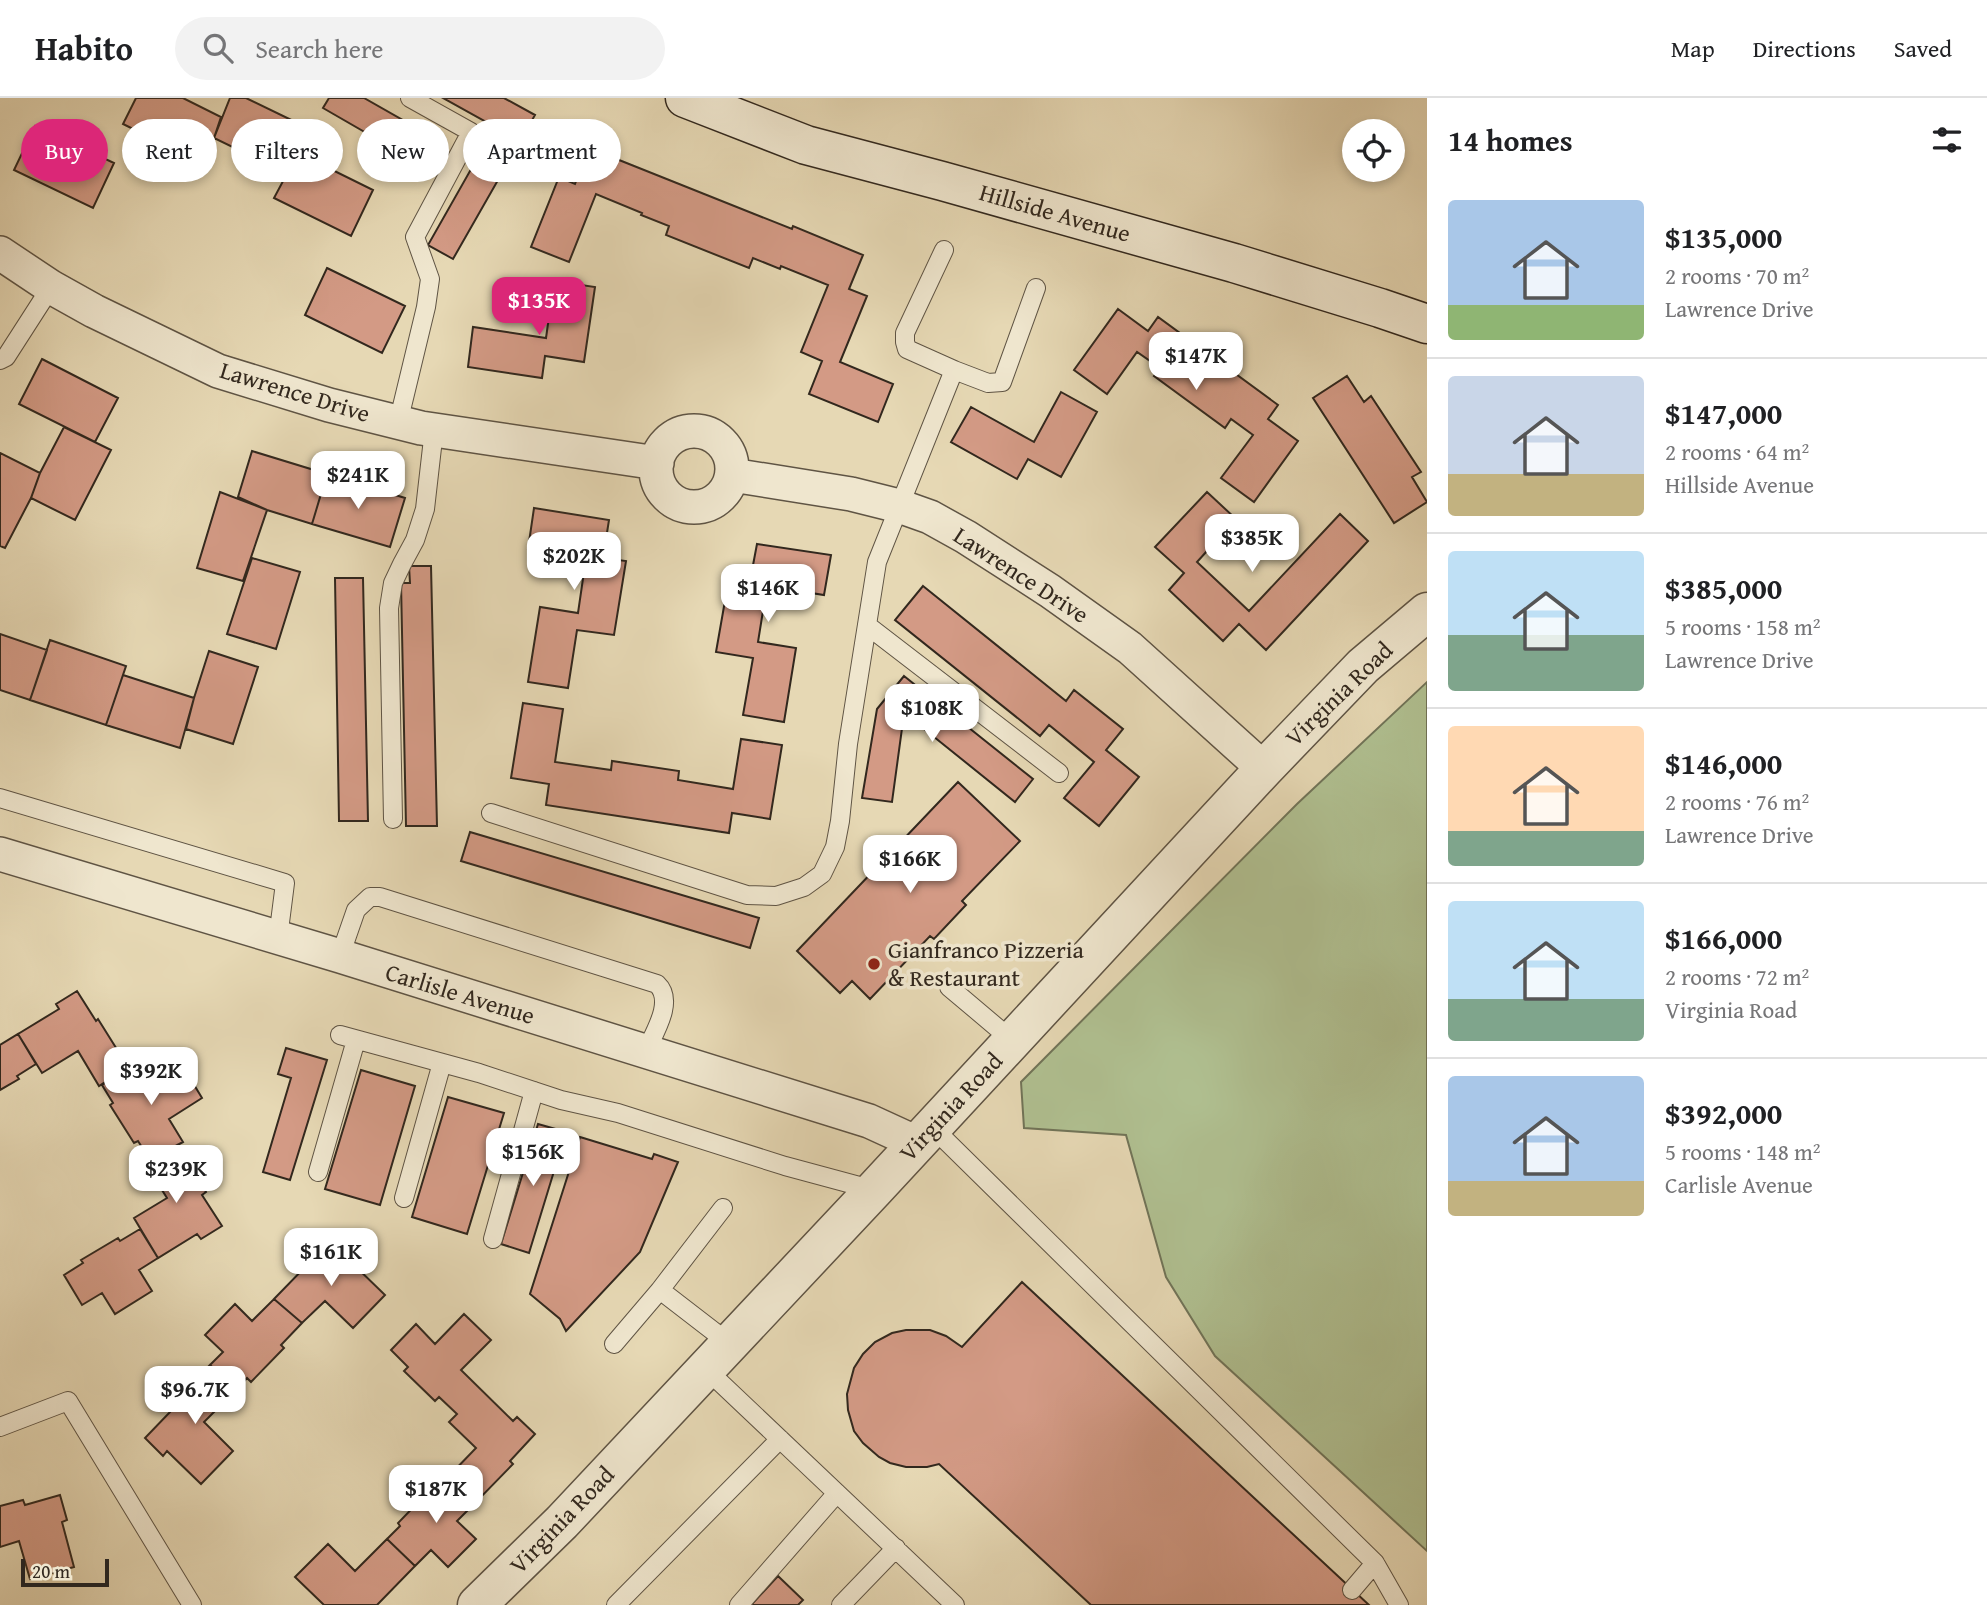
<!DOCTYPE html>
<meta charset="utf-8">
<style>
body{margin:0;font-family:"Gentium Book Plus",serif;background:#f2f2f2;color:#202124;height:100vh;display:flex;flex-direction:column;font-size:26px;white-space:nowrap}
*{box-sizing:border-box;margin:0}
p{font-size:23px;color:#757577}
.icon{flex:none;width:38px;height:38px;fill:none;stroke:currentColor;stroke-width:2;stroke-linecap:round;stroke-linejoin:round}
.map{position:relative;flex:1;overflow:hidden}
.drawer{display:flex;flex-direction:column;background:#fff;width:560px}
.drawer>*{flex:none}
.top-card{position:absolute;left:21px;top:21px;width:665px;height:63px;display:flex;gap:14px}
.fabs{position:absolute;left:1342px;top:21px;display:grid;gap:14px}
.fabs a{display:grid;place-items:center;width:63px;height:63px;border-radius:50%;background:#fff;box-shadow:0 4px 10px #0003;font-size:35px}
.scale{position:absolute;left:21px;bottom:18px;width:88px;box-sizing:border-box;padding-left:7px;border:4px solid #32281e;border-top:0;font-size:19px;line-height:24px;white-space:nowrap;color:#32281e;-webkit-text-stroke:5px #efe6ce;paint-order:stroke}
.price{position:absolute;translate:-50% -60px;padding:0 16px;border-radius:14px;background:#fff;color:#222;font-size:23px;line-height:46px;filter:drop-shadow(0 2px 4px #0008)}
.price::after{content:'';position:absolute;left:50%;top:42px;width:21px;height:16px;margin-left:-10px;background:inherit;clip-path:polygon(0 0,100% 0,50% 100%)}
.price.active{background:#db2777;color:#fff}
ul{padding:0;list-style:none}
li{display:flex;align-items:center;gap:21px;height:175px;padding:0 21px}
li+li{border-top:2px solid #e0e0e0}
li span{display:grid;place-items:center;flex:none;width:196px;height:140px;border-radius:7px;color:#555}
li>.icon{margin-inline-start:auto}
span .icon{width:84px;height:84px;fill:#fffc;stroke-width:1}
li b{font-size:30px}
h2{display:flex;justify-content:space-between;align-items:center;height:84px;padding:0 21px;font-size:30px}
.pill{padding:0 24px;border-radius:32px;background:#fff;box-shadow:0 4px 10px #0003;font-size:24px;line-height:63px}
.pill.active{background:#db2777;color:#fff}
header{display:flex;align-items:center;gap:42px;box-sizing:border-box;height:98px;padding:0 35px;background:#fff;border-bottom:2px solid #e0e0e0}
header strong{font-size:33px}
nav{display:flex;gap:38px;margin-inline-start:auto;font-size:24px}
.search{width:490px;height:63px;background:#f2f2f2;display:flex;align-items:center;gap:18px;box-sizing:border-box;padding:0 24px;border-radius:38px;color:#757577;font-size:26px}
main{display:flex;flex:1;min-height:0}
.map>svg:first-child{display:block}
.green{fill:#b0c091;stroke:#717458;stroke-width:2}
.building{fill:#d39a85;stroke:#32281e;stroke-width:2}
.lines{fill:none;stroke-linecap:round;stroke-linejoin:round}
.service-casing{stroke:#5f5444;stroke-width:20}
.minor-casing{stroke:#5f5444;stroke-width:36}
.tertiary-casing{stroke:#5f5444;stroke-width:41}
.secondary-casing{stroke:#32281e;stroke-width:41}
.service{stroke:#efe6ce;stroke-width:18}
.minor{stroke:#efe6ce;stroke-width:33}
.tertiary{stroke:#efe6ce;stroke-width:38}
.secondary{stroke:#efe6ce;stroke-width:38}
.poi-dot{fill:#8f2418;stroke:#efe6ce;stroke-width:2.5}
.labels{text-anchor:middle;stroke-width:7;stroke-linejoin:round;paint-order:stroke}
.street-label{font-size:24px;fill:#32281e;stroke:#efe6ce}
.poi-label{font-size:24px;fill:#32281e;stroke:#efe6ce;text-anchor:start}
</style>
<header>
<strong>Habito</strong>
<div class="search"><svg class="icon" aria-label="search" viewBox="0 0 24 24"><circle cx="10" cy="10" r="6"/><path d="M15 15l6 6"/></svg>Search here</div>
<nav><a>Map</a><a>Directions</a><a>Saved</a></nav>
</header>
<main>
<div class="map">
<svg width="1427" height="1507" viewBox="0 0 1427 1507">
<rect width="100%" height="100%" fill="#e6d8b4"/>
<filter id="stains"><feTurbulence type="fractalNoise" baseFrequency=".00286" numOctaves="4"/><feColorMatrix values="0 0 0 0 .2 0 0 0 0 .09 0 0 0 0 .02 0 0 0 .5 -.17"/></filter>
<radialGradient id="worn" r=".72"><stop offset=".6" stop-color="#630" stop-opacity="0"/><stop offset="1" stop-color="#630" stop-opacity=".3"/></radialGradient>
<!-- green -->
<path class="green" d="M1427,584v869l-212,-195 -49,-79 -40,-142 -102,-7 -3,-46 276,-278z"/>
<!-- building -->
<path class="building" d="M136,0h47l38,19 -7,21 -12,25 -79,-39z
M230,0h16l64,31 -24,44 -72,-35z
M329,0h35l79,45 -14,26 -106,-61z
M443,0h61l31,17 -82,144 -25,-14 67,-118z
M35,28l79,37 -21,45 -79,-38z
M589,50l203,81 1,-3 70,29 -14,34 18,7 -27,66 53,22 -15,38 -69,-28 13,-33 -21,-9 27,-67 -47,-19 -1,3 -27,-11 -4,10 -83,-33 3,-9 -28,-11 1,-2 -46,-19 -27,68 -38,-15 28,-70 16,7z
M298,55l75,37 -22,46 -77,-38z
M327,170l78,38 -23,47 -77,-38z
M554,183l41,6 -11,75 -39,-6 -3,22 -74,-11 5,-40 73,11z
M1118,211l30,22 10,-14 120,88 -10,14 30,22 -44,61 -33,-24 32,-43 -22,-16 -6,9 -71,-52 6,-8 -23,-16 -30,42 -33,-24z
M42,261l76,39 -23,44 -76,-38z
M1347,278l17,26 7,-6 50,76 -9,5 15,25 -33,21 -81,-125z
M1061,294l36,20 -36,65 -33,-18 -11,20 -66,-37 20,-35 63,35z
M64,329l47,23 -36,70 -44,-22 9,-25z
M252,353l75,23 -15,50 -45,-14 -29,-13z
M0,355l40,20 -9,25 -26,50 -5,-2z
M327,376l78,24 -15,49 -78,-23z
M220,394l47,18 -24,71 -46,-13z
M1207,394l29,27 -39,43 52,49 91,-97 28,27 -102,109 -27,-26 -16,17 -54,-51 15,-17 -29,-26z
M534,410l75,12 -6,38 23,3 -12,74 -37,-5 -9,58 -40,-6 12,-75 38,6 8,-55 -58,-9z
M757,446l74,11 -7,40 -57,-9 -9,56 38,6 -12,74 -41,-7 10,-57 -37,-6 13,-74 21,3z
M252,460l48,14 -24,77 -49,-15z
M409,468h22l6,260h-31l-5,-243h9z
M335,480h28l5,243h-29z
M923,488l143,115 8,-11 49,39 -17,21 33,27 -40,49 -35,-28 30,-36 -45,-37 -9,11 -145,-116z
M0,536l47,16 -17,50 -30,-10z
M50,542l76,26 -20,59 -76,-25z
M209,553l49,16 -25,77 -47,-15 8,-31z
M123,577l71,23 -14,50 -74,-23z
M904,578l129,103 -18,23 -107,-86 -5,5 -11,81 -30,-4 15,-89z
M523,605l40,6 -8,53 56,8 1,-9 67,10 -1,9 55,9 8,-50 41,6 -12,74 -38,-6 -3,20 -183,-28 3,-21 -38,-6z
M958,684l62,59 -58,60 4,4 -32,34 -4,-3 -60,63 -18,-18 -12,12 -43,-42z
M470,734l289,86 -9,30 -289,-87z
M77,893l19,30 2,-2 30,48 -29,19 -21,-35 -36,22 -24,-39 41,-25 -3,-5z
M18,936l18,30 -19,12 2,3 -19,11v-45z
M286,950l41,12 -37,120 -27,-8 28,-94 -13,-4z
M134,966l14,22 34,-21 20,33 -33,21 14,23 -33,18 -12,-19 -4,2 -24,-38 3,-2 -11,-18z
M361,972l54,16 -35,119 -55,-16z
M448,999l56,16 -37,121 -55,-17z
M538,1026l28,8 -37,121 -28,-9z
M580,1039l72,22 2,-5 24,8 -38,90 -74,79 -6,-12 -30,-25z
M177,1047l29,47 -4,3 20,31 -21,13 -4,-5 -39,24 -24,-40 33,-20 -22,-35z
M140,1131l18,29 -19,12 13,21 -37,23 -13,-21 -20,12 -18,-30 19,-12 -2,-3 37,-22 2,3z
M338,1143l18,18 -4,4 33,32 -32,33 -28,-27 -23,22 -28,-24 36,-37 4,3z
M1022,1184l347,323h-278l-152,-141 -12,3h-21l-16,-4 -11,-6 -16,-14 -9,-12 -6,-21 -1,-16 7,-26 9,-14 12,-12 17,-9 14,-3h24l16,6 16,11z
M274,1201l28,24 -21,22 3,3 -33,34 -4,-4 -10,11 -27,-24 13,-13 -18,-17 30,-31 17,17z
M464,1216l27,26 -30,30 52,51 4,-4 18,17 -25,27 3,3 -35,36 -29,-24 27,-28 -27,-26 8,-8 -18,-17 -4,4 -31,-30 4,-4 -17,-17 25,-26 19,20z
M210,1267l27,24 -33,33 29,29 -32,33 -34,-33 -4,5 -18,-18 26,-27 -3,-3z
M449,1378l29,24 -21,21 19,18 -28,28 -17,-17 -16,16 -28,-27 13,-13 -2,-3 31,-32 3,3z
M60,1397l7,25 -5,2 12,45 -44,12 -11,-38 -19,6v-41l23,-6 2,5z
M387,1441l28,27 -38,39h-53l-29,-28 33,-33 27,27z
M778,1478l25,24 -5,5h-47z"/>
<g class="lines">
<!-- service casing -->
<g class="service-casing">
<path id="service" d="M944,152l-39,83v9l2,7 47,21
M0,262l6,-3 45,-70
M398,325l28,-116 4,-28 -15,-42 56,-105 -61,-34
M868,528l191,147
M0,700l285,85 -7,55
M491,715l256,82 29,1 28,-9 18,-13 13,-27 5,-26 8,-77 29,-182 77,-192 34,13 14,-1 34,-94
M393,721l-4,-211 4,-25 9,-19 13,-24 10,-31 9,-79
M340,858l16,-46 14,-13h10l277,87c18,17 -3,49 -11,67
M949,889l64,54
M340,937l139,38 82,27 57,13 167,53 89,24
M932,1029l443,436 24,42
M318,1074l38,-132
M404,1100l38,-135
M723,1110l-63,82 70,54
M493,1141l41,-148
M614,1246l46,-54
M706,1271l249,236
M0,1329l68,-26 124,204
M1352,1492l23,-27
M616,1507l164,-166
M739,1507l98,-112
M841,1507l55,-57"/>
</g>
<!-- minor casing -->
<g class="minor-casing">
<path id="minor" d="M0,155l51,34 43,24 124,60 111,34 92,23 236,35
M656 371a38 38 0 1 1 76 0a38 38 0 1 1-76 0Z
M732,377l119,19 48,12 31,11 36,20 84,54 80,57 134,121
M0,756l340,102 529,165 48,22"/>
</g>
<!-- tertiary casing -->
<g class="tertiary-casing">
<path id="tertiary" d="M477,1507l85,-83 312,-332 390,-421 99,-103 64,-54"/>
</g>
<!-- secondary casing -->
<g class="secondary-casing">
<path id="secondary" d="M685,0l121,47 136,36 292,82 146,45 47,16"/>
</g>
<!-- service -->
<use href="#service" class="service"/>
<!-- minor -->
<use href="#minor" class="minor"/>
<!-- tertiary -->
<use href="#tertiary" class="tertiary"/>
<!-- secondary -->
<use href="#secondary" class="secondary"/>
</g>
<!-- markers -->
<circle class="poi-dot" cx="874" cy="866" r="7"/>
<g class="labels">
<!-- street labels -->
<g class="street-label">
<text transform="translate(1055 115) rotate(16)" y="8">Hillside Avenue</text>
<text transform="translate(295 294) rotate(17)" y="8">Lawrence Drive</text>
<text transform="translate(1021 477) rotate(33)" y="8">Lawrence Drive</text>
<text transform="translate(1339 596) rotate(-44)" y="8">Virginia Road</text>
<text transform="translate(460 896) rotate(17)" y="8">Carlisle Avenue</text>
<text transform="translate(951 1009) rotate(-47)" y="8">Virginia Road</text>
<text transform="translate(562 1422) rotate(-46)" y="8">Virginia Road</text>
</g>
<!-- poi labels -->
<g class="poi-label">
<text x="888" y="860">Gianfranco Pizzeria<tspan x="888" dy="28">&amp; Restaurant</tspan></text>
</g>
</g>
<rect width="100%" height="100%" filter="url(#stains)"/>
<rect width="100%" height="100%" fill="url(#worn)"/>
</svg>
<div class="fabs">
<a><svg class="icon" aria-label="locate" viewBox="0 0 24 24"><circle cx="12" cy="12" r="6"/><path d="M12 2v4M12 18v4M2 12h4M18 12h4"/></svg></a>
</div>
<div class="scale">20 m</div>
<b class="price active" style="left:539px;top:239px">$135K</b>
<b class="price" style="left:1196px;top:294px">$147K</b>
<b class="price" style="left:358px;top:413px">$241K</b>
<b class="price" style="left:1252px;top:476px">$385K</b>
<b class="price" style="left:574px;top:494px">$202K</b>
<b class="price" style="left:768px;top:526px">$146K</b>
<b class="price" style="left:932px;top:646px">$108K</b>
<b class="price" style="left:910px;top:797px">$166K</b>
<b class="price" style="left:151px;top:1009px">$392K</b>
<b class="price" style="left:533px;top:1090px">$156K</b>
<b class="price" style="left:176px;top:1107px">$239K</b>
<b class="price" style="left:331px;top:1190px">$161K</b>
<b class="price" style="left:195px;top:1328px">$96.7K</b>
<b class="price" style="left:436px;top:1427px">$187K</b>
<div class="top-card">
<a class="pill active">Buy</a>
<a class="pill">Rent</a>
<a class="pill">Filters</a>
<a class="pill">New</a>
<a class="pill">Apartment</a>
</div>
</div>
<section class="drawer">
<h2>14 homes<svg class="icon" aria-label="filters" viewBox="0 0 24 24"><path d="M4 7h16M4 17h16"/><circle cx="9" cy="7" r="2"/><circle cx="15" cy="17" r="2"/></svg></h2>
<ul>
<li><span style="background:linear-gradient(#a9c7e8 75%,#8fb573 0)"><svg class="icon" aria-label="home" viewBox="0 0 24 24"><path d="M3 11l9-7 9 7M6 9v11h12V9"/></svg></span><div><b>$135,000</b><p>2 rooms · 70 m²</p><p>Lawrence Drive</p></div></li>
<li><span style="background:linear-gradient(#c9d6e8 70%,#c2b280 0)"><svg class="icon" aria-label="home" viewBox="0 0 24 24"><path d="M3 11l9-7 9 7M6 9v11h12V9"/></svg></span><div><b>$147,000</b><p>2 rooms · 64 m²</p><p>Hillside Avenue</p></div></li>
<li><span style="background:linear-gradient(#bfe0f5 60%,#7fa58c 0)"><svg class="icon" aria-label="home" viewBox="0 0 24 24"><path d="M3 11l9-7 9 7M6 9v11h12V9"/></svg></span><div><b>$385,000</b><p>5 rooms · 158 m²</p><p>Lawrence Drive</p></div></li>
<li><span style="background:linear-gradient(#ffd9b3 75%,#7fa58c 0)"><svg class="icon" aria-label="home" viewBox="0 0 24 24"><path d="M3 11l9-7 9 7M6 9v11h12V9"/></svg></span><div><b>$146,000</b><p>2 rooms · 76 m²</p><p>Lawrence Drive</p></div></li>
<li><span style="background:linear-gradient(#bfe0f5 70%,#7fa58c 0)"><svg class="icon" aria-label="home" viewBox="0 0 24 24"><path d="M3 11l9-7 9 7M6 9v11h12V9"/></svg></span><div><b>$166,000</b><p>2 rooms · 72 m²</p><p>Virginia Road</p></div></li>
<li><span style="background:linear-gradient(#a9c7e8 75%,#c2b280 0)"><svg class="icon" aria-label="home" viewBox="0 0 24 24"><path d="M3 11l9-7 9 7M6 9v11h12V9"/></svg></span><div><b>$392,000</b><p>5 rooms · 148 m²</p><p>Carlisle Avenue</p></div></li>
</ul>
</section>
</main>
